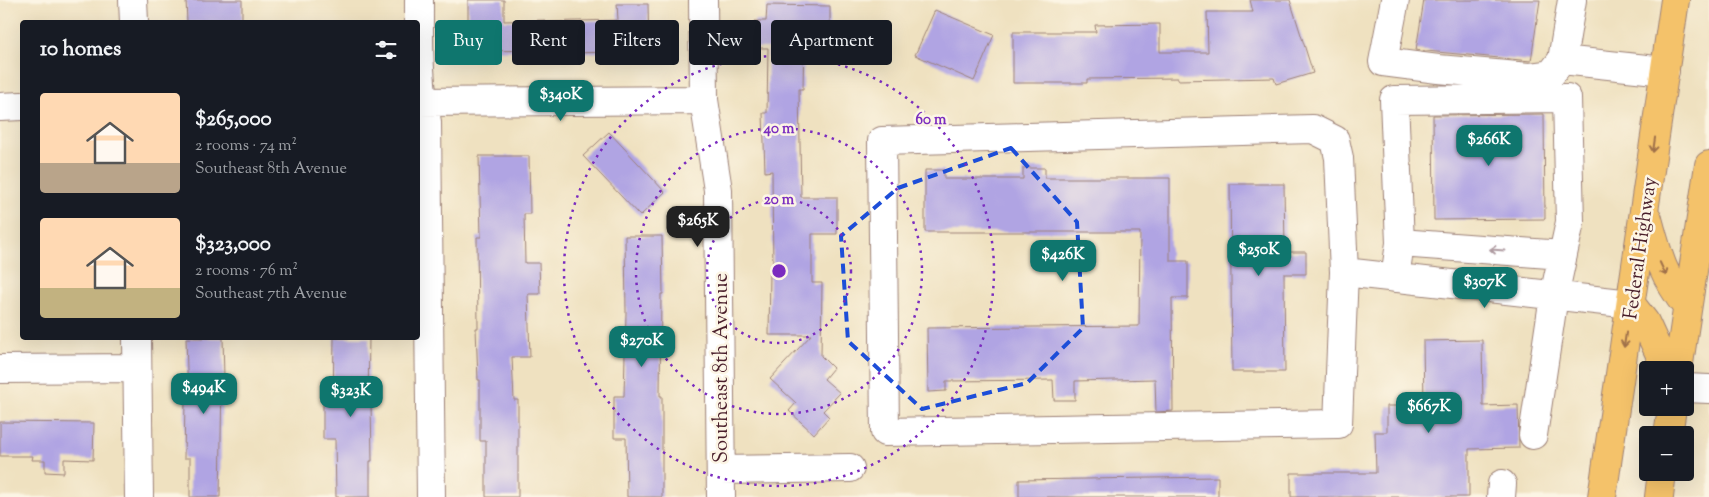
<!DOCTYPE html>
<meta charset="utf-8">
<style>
body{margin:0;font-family:"Sorts Mill Goudy",serif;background:#242831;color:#f1f3f6;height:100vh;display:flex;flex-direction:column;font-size:19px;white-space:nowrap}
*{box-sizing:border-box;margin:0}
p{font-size:16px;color:#9ea1a6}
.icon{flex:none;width:28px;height:28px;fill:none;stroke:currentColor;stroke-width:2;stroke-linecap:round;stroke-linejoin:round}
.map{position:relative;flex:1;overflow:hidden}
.side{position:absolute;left:20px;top:20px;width:400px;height:320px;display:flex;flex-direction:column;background:#171b24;border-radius:5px;box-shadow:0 5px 20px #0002}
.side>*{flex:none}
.top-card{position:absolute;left:435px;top:20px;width:475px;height:45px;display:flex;gap:10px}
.tools{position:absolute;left:1639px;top:361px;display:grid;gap:10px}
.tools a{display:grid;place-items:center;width:55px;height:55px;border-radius:5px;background:#171b24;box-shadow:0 5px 20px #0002;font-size:25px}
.price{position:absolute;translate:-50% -42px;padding:0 11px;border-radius:10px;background:#0f766e;color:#fff;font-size:16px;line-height:32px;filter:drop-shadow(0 1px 2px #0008)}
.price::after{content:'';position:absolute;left:50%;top:30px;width:15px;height:11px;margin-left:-8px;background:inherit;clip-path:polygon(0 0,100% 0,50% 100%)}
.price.selected{background:#222;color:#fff}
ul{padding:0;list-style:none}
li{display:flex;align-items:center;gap:15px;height:125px;padding:0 20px}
li span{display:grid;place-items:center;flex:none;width:140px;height:100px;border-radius:5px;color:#555}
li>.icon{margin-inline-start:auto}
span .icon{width:60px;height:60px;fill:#fffc;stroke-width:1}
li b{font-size:21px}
h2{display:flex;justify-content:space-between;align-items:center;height:60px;padding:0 20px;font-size:21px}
.pill{padding:0 18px;border-radius:5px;background:#171b24;box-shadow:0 5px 20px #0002;font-size:18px;line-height:45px}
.pill.selected{background:#0f766e;color:#fff}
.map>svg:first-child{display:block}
.building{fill:#b0a4e3}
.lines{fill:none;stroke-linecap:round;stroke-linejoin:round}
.minor-casing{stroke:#9c8076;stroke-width:30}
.major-casing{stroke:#9c8076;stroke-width:30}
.minor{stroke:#fff;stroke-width:28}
.major{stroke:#f4c26a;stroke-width:28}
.oneway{stroke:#9f704a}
.oneway2{stroke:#ae9aa0}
.marked{fill:none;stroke:#1d4ed8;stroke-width:4;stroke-dasharray:10 6;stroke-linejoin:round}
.ring{fill:none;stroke:#7b2cbf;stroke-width:2.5;stroke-dasharray:2.5 5}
.labels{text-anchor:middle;stroke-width:5;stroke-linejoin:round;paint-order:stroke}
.street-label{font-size:20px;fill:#4a1f2b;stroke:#fcf5e5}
.centre{fill:#7b2cbf;stroke:#fcf5e5;stroke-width:2.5}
.ring-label{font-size:15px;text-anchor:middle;font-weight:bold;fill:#7b2cbf;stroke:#fcf5e5;stroke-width:5;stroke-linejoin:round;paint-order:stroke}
</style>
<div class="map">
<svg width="1709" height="497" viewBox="0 0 1709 497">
<rect width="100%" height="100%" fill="#fcf5e5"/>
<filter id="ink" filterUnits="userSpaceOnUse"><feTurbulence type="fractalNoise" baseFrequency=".02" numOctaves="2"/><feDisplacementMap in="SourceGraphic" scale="10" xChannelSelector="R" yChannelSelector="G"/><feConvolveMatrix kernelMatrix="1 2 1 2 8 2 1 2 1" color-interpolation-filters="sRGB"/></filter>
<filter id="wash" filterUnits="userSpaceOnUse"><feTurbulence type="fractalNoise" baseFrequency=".0096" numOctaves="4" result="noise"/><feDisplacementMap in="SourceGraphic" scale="20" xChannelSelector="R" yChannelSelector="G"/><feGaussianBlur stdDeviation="1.12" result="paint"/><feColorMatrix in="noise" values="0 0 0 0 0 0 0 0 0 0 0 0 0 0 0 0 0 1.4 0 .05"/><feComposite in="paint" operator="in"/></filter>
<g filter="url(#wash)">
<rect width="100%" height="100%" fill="#efe1c0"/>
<g id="blocks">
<!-- building -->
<path class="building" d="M186,0h56v22h-55z
M468,0h36v21l40,-1v2l74,-2 -1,-16h31l1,47 -76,2v-3l-105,1z
M1250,0h40l23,73 -37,11 -2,-6 -96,2v-2l-91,1v4h-74v-51h83l-1,-7 65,-1v28h48l-1,-40h46z
M1424,0h116l-9,61 -115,-11z
M767,5l63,1v25l-26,-1 -1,59h-4l2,108h36v37h-25v49h10l-1,73 12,12 -9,11 16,14 -17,18 6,6 -15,17 -25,-23 7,-8 -26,-24 41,-44h-42l1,-63 3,1 -1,-102 -7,1 -2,-59h4l1,-65h-15l1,-27h12z
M935,10l59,25 -20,46 -59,-26z
M1544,114l1,105 -111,1 -1,-105z
M609,132l56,60 -25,24 -57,-60z
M479,156h50l1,58h-6l1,49h14l1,31h-12l2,63h-18l2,43h4v97h-32v-56h-6v-61h-2l-2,-52h2l-1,-91h4z
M1023,168h22v10h125v83h18v37h-16l1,113 -17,1 -1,-33 -80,2v19h-21l-1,-20 -107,1v10l-18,1 -1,-64 212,-2 1,-94h-215v-62h19v9h79z
M1230,184h54l1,68h21v22h-22l1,98h-53z
M625,236h37l1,58h-2l-1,102h2v101h-35l-1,-59h-12v-42h10l2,-83z
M186,338h37l1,39h-2l-2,120h-30v-39h-6l1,-57h3z
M334,338h35l-1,65h3l1,58h-2v36h-34l-1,-58h-12v-35l10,-1z
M1482,340l1,66 35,-1 1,43 -50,1v48h-178v-24h85l-1,-41h12v-26h37l-1,-65z
M0,422l94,1 -1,37 -29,-1v14l-19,-1v-12h-13l1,-4h-33z
M1218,477v20h-199v-17z"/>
</g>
</g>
<g filter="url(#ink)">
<use href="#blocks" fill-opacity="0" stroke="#9c8076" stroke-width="1"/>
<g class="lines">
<!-- minor casing -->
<g class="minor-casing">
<path id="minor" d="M133,0l1,22
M419,0c0,41 -1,82 8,122l4,375
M703,0l1,100 14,90 3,307
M1395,0l-12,62 55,7 91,8 22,-3 11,-14
M1572,0l-10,60 103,11
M418,102l286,-2
M0,107l22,-1
M1313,129l22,11 4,18 5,114 -6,152 -453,8 -3,-291z
M1400,243l163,12
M1344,272l287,32
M1395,278l5,-35 -6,-143 173,-2 3,124 -16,74 -21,139
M137,338l2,159
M0,369l137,-1
M1685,388l24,1
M721,470l129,-2
M1501,497l1,-13"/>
</g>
<!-- major casing -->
<g class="major-casing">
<path id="major" d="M1648,219c10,37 15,57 39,88
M1631,304l14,18 22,48
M1678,370l31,-205
M1668,435l4,-27
M1602,497l73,-497
M1659,497l3,-25"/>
</g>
<!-- minor -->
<use href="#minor" class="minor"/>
<!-- major -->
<use href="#major" class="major"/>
</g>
<!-- one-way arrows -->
<defs><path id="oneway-shaft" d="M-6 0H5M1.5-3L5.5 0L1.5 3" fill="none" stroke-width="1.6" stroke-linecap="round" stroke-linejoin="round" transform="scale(1.25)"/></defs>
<g class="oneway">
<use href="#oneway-shaft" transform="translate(1654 145) rotate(98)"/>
<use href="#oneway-shaft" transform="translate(1663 269) rotate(65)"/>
<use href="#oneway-shaft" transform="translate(1625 340) rotate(98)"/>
</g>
<use class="oneway2" href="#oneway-shaft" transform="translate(1497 250) rotate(-176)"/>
</g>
<!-- marked area -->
<path class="marked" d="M1011,148l66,74 6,106 -56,55 -105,26 -74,-68 -7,-105 57,-48z"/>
<!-- distance rings -->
<g class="ring">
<circle cx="779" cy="271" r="72"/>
<circle cx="779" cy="271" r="143"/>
<circle cx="779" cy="271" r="215"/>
</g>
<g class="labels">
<!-- street labels -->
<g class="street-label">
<text transform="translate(1639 248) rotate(-82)" y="7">Federal Highway</text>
<text transform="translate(720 368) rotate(-90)" y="7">Southeast 8th Avenue</text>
</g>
</g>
<circle cx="779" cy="271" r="8" class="centre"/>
<g class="ring-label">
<text x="931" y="124">60 m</text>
<text x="779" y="133">40 m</text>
<text x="779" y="204">20 m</text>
</g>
</svg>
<div class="tools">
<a>+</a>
<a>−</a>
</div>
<b class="price" style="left:561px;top:122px">$340K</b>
<b class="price" style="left:1489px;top:167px">$266K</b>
<b class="price selected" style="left:698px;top:248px">$265K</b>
<b class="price" style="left:1259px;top:277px">$250K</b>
<b class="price" style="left:1063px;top:282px">$426K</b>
<b class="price" style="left:1485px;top:309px">$307K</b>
<b class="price" style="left:642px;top:368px">$270K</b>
<b class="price" style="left:204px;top:415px">$494K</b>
<b class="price" style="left:351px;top:418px">$323K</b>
<b class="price" style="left:1429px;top:434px">$667K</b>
<div class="top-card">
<a class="pill selected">Buy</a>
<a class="pill">Rent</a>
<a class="pill">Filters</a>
<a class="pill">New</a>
<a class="pill">Apartment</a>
</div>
<section class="side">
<h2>10 homes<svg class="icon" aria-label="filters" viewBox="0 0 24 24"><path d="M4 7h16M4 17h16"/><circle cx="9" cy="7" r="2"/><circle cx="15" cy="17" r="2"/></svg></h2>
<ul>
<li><span style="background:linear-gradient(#ffd9b3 70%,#b9a48a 0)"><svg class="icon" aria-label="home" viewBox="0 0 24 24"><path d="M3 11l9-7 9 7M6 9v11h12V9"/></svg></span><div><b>$265,000</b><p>2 rooms · 74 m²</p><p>Southeast 8th Avenue</p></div></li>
<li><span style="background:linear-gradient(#ffd9b3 70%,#c2b280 0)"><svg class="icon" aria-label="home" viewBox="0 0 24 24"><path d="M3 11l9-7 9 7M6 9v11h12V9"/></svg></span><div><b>$323,000</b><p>2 rooms · 76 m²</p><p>Southeast 7th Avenue</p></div></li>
</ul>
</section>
</div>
